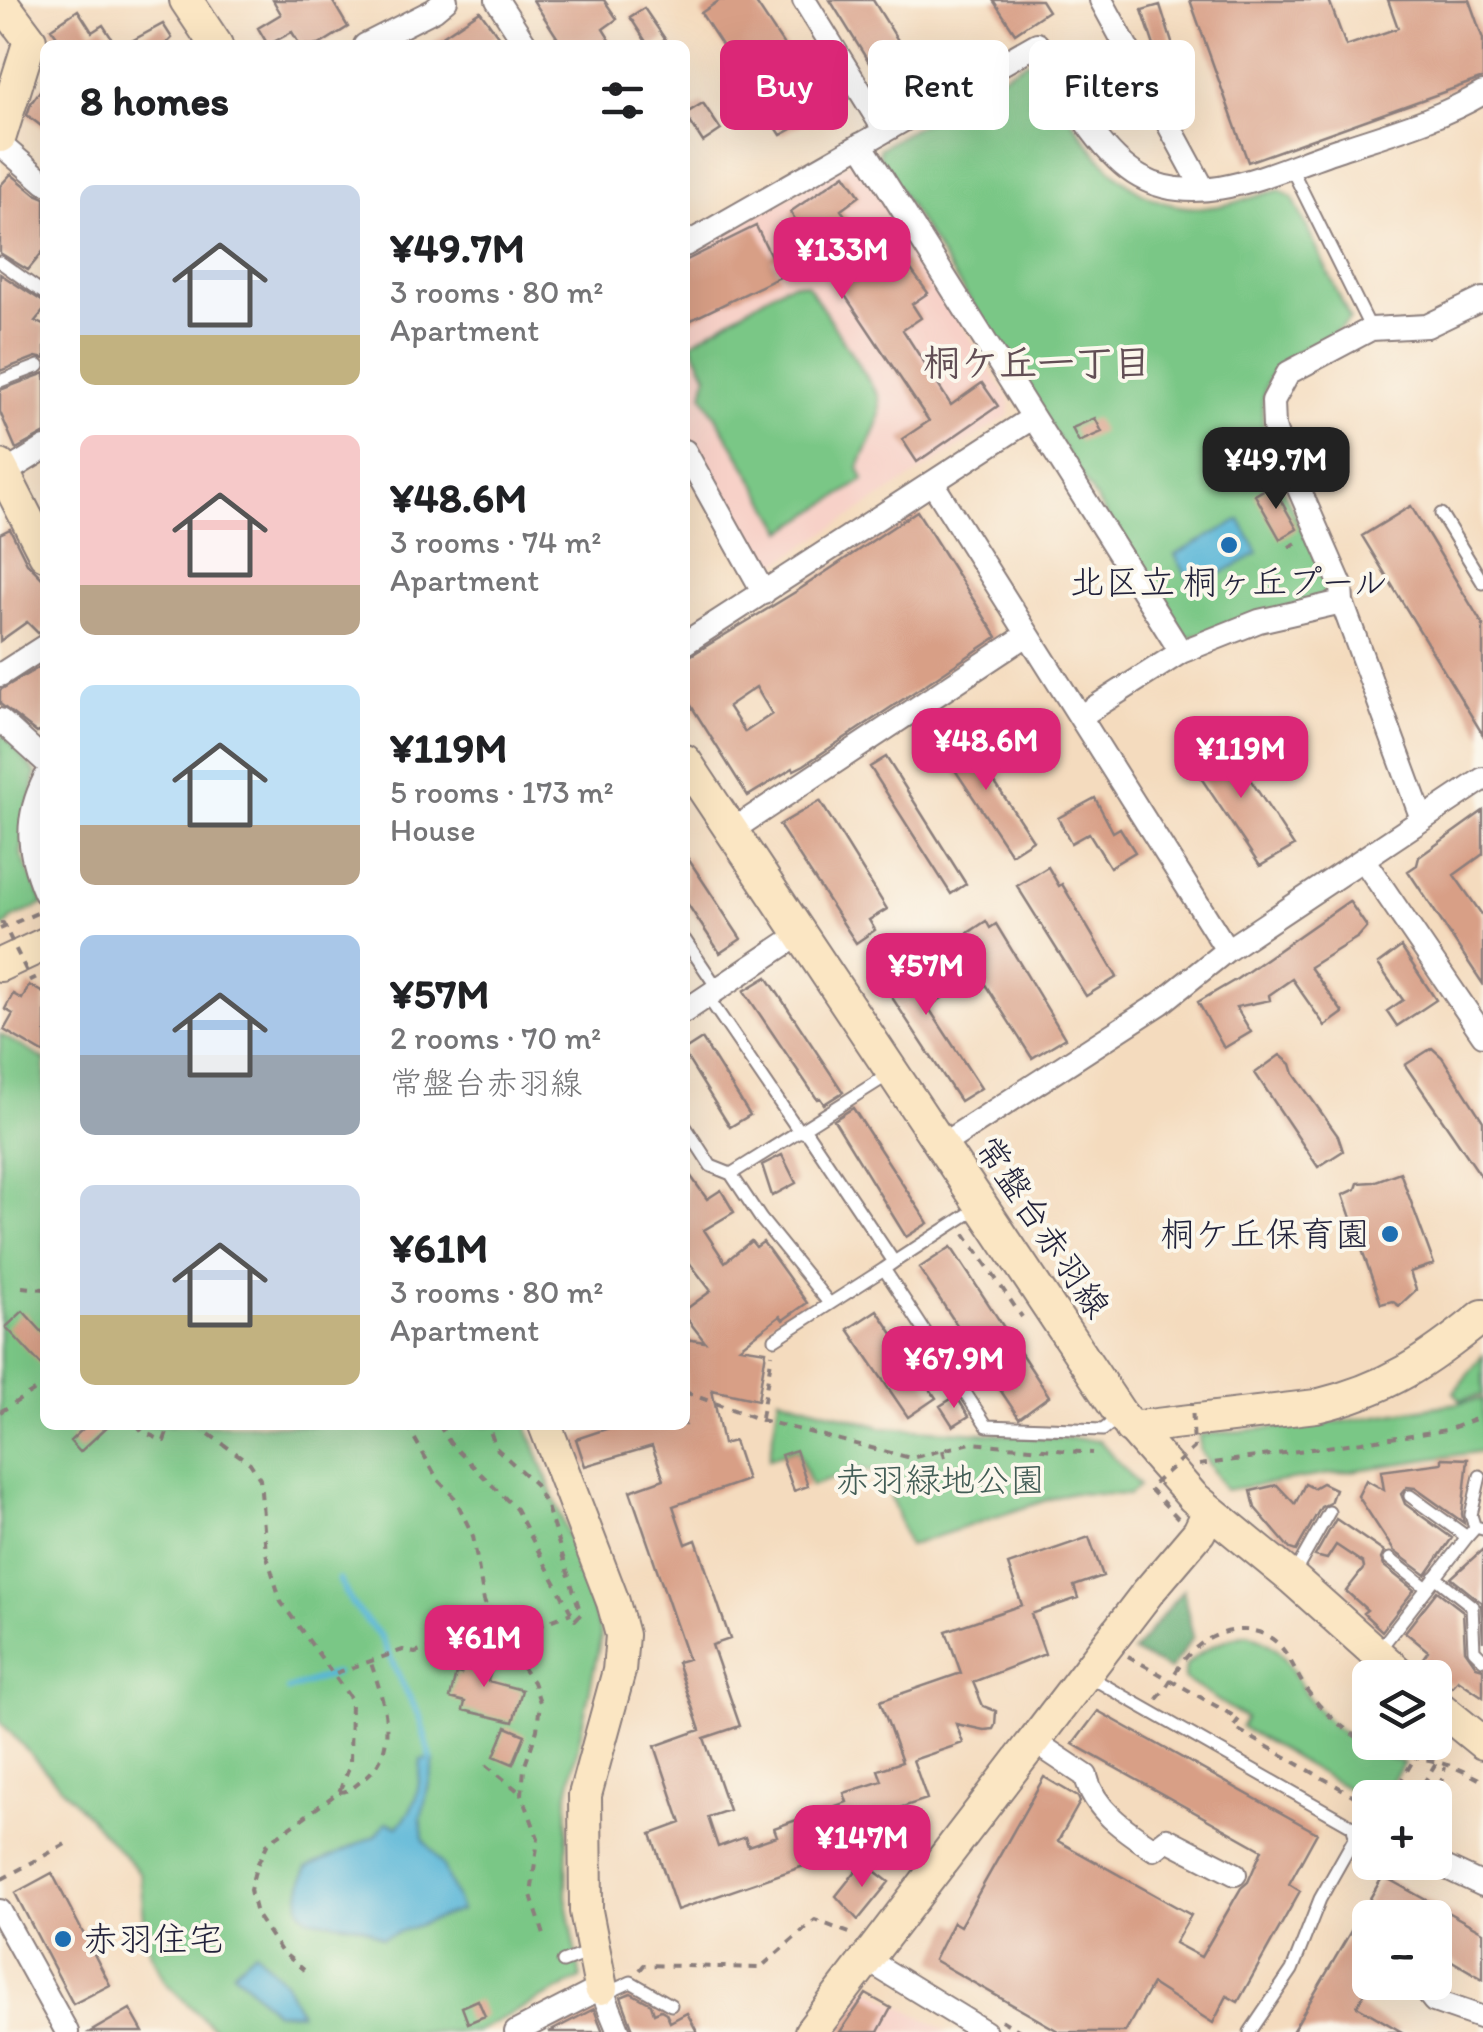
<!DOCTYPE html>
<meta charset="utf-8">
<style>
body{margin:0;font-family:Itim,"Klee One",sans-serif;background:#f2f2f2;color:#202124;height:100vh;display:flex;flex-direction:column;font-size:38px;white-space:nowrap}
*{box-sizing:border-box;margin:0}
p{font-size:32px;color:#757577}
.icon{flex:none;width:55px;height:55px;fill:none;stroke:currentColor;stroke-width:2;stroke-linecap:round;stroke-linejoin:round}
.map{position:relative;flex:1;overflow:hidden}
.sheet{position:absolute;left:40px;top:40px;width:650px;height:1390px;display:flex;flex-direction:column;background:#fff;border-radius:15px;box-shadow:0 10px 40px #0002}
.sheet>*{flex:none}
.guide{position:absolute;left:720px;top:40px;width:612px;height:90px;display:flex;gap:20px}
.controls{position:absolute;left:1352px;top:1660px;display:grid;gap:20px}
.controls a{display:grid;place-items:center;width:100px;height:100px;border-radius:15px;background:#fff;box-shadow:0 10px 40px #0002;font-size:50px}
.price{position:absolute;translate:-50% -85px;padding:0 22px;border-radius:20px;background:#db2777;color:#fff;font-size:32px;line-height:65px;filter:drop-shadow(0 2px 5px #0008)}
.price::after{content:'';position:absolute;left:50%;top:60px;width:30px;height:22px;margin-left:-15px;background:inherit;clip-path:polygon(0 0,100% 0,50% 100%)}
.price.active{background:#222;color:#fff}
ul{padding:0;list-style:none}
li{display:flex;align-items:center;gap:30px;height:250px;padding:0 40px}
li span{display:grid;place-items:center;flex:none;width:280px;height:200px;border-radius:15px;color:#555}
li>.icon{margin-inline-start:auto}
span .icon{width:120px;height:120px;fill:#fffc;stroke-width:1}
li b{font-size:42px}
h2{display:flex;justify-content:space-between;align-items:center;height:120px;padding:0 40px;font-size:42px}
.tag{padding:0 35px;border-radius:15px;background:#fff;box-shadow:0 10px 40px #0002;font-size:35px;line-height:90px}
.tag.active{background:#db2777;color:#fff}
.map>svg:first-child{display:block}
.built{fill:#f7d1c8}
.green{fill:#7ac786;stroke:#4e7460;stroke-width:2.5}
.forest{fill:#63ac73;stroke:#426757;stroke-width:2.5}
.water{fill:#59b6d7;stroke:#3e6c89;stroke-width:2.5}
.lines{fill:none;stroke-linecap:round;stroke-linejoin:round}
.stream{stroke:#59b6d7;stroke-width:6}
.building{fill:#d89f86;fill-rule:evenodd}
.lane-casing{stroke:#8b7e7c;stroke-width:15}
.street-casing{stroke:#8b7e7c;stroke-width:26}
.secondary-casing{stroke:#8b7e7c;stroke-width:36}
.path{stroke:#8b7e7c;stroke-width:4;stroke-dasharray:8 8;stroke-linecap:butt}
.lane{stroke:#fff;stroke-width:11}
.street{stroke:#fff;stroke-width:22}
.secondary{stroke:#fbe6c3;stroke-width:32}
.path-bridge{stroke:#8b7e7c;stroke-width:4;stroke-dasharray:8 8;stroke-linecap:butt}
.poi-dot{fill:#1f6fb2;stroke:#fbf7ec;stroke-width:4}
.labels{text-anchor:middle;stroke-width:8;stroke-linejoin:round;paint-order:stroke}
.poi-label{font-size:35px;fill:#22223b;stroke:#fbf7ec}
.street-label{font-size:35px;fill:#22223b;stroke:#fbf7ec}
.park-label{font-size:35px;fill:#415c55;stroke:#fbf7ec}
.neighbourhood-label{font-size:38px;font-weight:bold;fill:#624e55;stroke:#fbf7ec}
</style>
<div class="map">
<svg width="1483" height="2032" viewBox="0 0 1483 2032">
<rect width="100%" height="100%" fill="#fbf7ec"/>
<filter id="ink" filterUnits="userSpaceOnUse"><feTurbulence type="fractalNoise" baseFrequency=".01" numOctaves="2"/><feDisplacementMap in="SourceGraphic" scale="20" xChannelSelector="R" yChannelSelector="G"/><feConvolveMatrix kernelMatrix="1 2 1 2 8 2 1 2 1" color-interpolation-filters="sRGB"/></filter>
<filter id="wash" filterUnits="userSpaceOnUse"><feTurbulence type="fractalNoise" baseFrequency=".0048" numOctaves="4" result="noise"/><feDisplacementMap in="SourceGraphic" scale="40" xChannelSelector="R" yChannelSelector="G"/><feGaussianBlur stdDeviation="2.25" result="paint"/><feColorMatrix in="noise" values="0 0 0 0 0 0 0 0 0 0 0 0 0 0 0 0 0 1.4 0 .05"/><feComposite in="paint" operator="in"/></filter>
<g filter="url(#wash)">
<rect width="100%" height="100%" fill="#f4dbbe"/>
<!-- built -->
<path class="built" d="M858,157l153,246 -3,13 -233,149 -15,1 -75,-134v-177z
M866,1986l82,46h-115z"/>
<!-- green -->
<path class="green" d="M1027,61l10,2c40,66 83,153 174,144 24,-2 46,-12 69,-17l13,8 57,121c-20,24 -57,27 -76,52 -38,51 27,152 50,202l2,15 -4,9 -137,42 -305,-479 -1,-11z
M794,283l13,1 71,111c8,29 -11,47 -19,73l5,12 -80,51 -81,-136 4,-20 -16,-32 92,-57z
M0,731l36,42 -15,81 23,50 -31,14 -13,13z
M0,1034l45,26v365h482l58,156 16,55 -33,157 -2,103 15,83 -106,53h-258l-52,-50 -19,-39 -6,-70 -140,-152z
M1483,1355v40l-22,5 -7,-8z
M779,1397l102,30 218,13 40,46 -10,9 -61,-2 -160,53 -25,-72 -23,-5 -49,17 -14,-37 -28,10z
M1483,1399v52l-258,39 -25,-40 -1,-15 148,-14z
M1248,1634c50,18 41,47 74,80 22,24 52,40 82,49l-22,34 -12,1v4l-129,-75 4,-9 -61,-39 2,-14c20,-18 36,-26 62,-31z"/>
<!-- forest -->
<path class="forest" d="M1183,1590l10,47 -23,33 -37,-18z"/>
<!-- water -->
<path class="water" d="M1240,520l18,33 -64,35 -19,-33z
M431,1759l3,2 -13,59 2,18 20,28 18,44 -79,28c-7,-4 -14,-10 -21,-12 -44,-11 -77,7 -54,-58l69,-32 10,-14 12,4c19,-18 22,-41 23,-66z
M255,1951l29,30 16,32 -25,-1 -42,-41z"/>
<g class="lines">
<!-- stream -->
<path class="stream" d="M339,1579l13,25 29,33 23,51 15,26 12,45
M288,1690l47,-17"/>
</g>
<g id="blocks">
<!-- building -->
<path class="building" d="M273,0h59l16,27 -29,18h-19l-8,-13 -24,13 -10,-17 23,-14z
M533,0h71l13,19 -14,10 10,16h-51z
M720,0h34l73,110 -46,25 -80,-122z
M830,0h43l34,55 -31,19z
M993,0h48l7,11 -33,22z
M1190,0h139l17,46 52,-18 -10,-28h81l14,39v39l-235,84z
M1160,5l13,41 -17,6 -14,-42z
M644,8l21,31 -9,6h-8l-18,-28z
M78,10l14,22 11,-7 13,20h-53l-12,-17z
M480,11l18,25 -13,9h-56z
M163,24l9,14 -7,7h-41z
M45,84v45l-18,-14 4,-12z
M703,103l18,27 -18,12 -18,-28z
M11,174l24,20 10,4v51l-17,21 -28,-17v-67z
M845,174l15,22 -19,14 23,31 -11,8 20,32 31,-21 24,33 -16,11 9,14 -18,12 48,75 31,-22 16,23 -81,56 -15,-23 27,-18 -111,-166 -10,7 -8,-12 -28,9 8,18 -95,46v-62l71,-35 15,30 33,-24 -14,-20z
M0,274l45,29v6l-10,12 10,5v33l-9,-2 -36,14z
M45,373v60l-29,16 -16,-37v-22z
M1095,418l7,14 -23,10 -7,-14z
M1272,485l25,44 -17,10 -25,-44z
M1411,506l72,119v110l-121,-199z
M917,511l80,126 -193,128 -10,5 -1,-2 -45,28 -63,-100v-37l112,-68zM756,687l16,27 -27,18 -17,-26z
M10,529l17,34 18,18v50l-7,2 -11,-11 -27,19v-107z
M45,664v65l-8,4 -37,-29v-14z
M961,732l72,108 -22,14 -72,-108z
M1221,735l73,111 -34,20 -63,-94 -7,-16z
M886,757l80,127 -15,10 -81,-127z
M1095,798l18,34 7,-4 15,24 -25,15 -21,-34 -18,10 -13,-25z
M820,801l67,108 -18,11 6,10 -19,13 -77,-118z
M1483,811v43l-29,21 29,41v68l-75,-113 9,-6 2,-8z
M685,854l56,85 -21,14 -35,-53z
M1048,867l11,19 3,-2 55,93 -31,19 -69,-110z
M1349,901l18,26 -9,10 -48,30 33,46 -18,13 -33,-47 -23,16 1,5 -34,7 15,25 -27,16 -26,-46 39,-23z
M986,921l4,7 6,-4 69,114 -33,20 -72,-113 11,-7 -3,-5z
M1401,947l35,53 -39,26 -10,-15 16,-11 -25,-36z
M917,952l28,44 -17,11 53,81 -21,13 -86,-131 20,-13 5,6z
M767,977l76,115 -19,12 -4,-6 -3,1 -73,-108z
M29,985l16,9v60l-41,-24 9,-16 -8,-5 8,-15 9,5z
M702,1039l48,76 -20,12 -45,-72v-5z
M1432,1048l10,9 41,64v58l-78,-114z
M1280,1055l11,9 3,10 44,62 5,15 -25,16 -63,-94z
M853,1108l75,115 -22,14 -72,-117z
M782,1155l14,28 -24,13 -10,-31z
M685,1168l22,31 14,-9 13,22 -30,18 21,32 26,-21 5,6 7,-5 44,61 -24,17 -3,-4 -40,31 26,4 -8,49 -46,-10 11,54 11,-3 13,39 -74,26 13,38 10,-4 34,99 -18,6 28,81 -36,12 25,72 -21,7 10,30 27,-10 3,9 29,-10 -3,-8 73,-26 -3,-9 38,-12 -4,-11 24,-8 -22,-61 81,-28 -15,-42 76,-26 -14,-40 81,-28 14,39 -29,10 4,12 -47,16 14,40 -72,28 10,24 13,5 -1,14 -2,4 -9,1 -28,-6 7,19 -50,17 14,39 -31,10 2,6 -34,12 6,16 -193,67 -26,-76 30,-11 -26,-77 45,-16 -23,-68 11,-3 -58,-168 34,-12 -12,-33 -67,20 -9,-27 42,-14h67v-86l20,3 -20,-26v-6l26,-19 -26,-34z
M1400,1172l34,92 -24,8 6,18 -17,16 -7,-5 -11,3 -38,-109 13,-6 2,-6 15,-1z
M951,1247l98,149 -30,22 -100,-150z
M877,1310l59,88 -28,19 -60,-88z
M23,1311l22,24v34l-39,-42z
M956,1396l13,20 -16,10 -13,-20z
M87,1425h22l-29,27 -10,-11z
M796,1450l12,36 -14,5 -13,-36z
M1442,1458l26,1 -6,55 2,9 -49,-35 -8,-1 -6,7 4,10 47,34 -26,37 -32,-24 -36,-55 8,-16 18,10 -3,-19 61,-8z
M1322,1483l13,6 -5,14 -9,4 -25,44 -6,-2 -35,-41 -4,-17 26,-6 18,19 10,-20 8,4z
M1336,1519l48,33 -3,7 3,7 30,24 -32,41 -19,-18 4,-3 -21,-19 18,-23 -1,-5 -27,-18 -9,14 -12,-3z
M1483,1549v93l-2,-40 -30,-24z
M1437,1591l26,20 2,39 11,16 7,2v29l-25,-17 -6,7 -32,-25 8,-11 -23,-19z
M468,1652l27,8 -7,21 34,9 -9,32 -50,-12 2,-8 -15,-4 6,-25 5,1z
M1098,1711l219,122 -28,51 11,7 -62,111 -11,-6 -14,27 -61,-39 -27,48h-65l-126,-72 19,-38 7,4 84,-149 34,20 2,5 -22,39 133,74 -16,28 26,14 40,-69 7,-6 14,-32 -189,-106z
M506,1727l19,8 -12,29 -19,-8z
M863,1862l26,20 -31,38 -22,-24z
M52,1873l58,112 -37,19 -58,-111z
M1383,1876l100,56v47l-48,-28v-33h-65v64l-13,24 45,26h-110z
M631,1993l20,11 3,9 7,-3 5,3 4,9 17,-9 10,19h-63l-13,-35z
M866,1994l25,14 -13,24h-38z
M478,2000l7,16 -17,7 -6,-16z
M130,2009l13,23h-53z
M594,2009l9,23h-54l39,-20z"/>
</g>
</g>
<g filter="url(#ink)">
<use href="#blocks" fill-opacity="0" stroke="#8b7e7c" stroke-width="2.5"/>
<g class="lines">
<!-- lane casing -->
<g class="lane-casing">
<path id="lane" d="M1291,168l80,161
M0,262l45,32
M0,381l39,-15
M1441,514l42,69
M685,940l33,49
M707,996l92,135 9,3 86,128 -10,7 103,157 116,4 17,-14
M685,1126l26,40 20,8 30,45 68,84
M731,1174l157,-99
M894,1262l85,-55
M775,1339l109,-70
M1410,1496l57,41
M1475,1528l-4,-13 9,-39
M1390,1559l37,29
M1294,1574l35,-62
M1435,1577l37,29 2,44 9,9
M1379,1650l88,-113 9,-10 7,2
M1090,1677l269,153 -39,69 -28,71 -42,62
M563,1962l29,-11
M607,1993l24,-11 40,23"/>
</g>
<!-- street casing -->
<g class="street-casing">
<path id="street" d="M497,0l29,45
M804,0l81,131
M1101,0l102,188
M365,45l69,-35 12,-10
M0,144l45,39
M861,144l320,508
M685,245l352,-201c26,41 60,109 103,133 62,35 140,-9 200,-28 48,-16 99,-30 143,-56
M685,451l79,142
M0,476l45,-28
M933,484l294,466
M685,643l347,-225
M0,675l45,-29
M1081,716l100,-64 78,-31 83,-19
M0,720l45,41
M45,778c-21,42 -18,73 0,115
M1422,819l-80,-217 -1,-17 -62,-142 -5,-16 -1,-26 15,-28 83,-44 56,-3 56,-27
M731,831l296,-196
M1363,859l120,176
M685,1011l115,-77
M940,1146l221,-143 66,-53 256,-171
M1047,1750l39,26c7,33 40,55 68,73l13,-10 68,35
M1359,1830l11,5
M1434,1862l49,23
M0,1911l67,121
M866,1959l119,73
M1419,1982l15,19 49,17
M516,2032l85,-44 18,44"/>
</g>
<!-- secondary casing -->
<g class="secondary-casing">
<path id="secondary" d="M186,0l30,45
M0,136l30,-96 -30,-40
M0,466l45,88
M685,761l436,654 72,82 99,81 112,100
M0,965l45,-21
M545,1425l68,177 9,33 -3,36 -34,124 1,116 15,77
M1131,1428l185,-22c71,-17 112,-45 167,-90
M1435,1704l48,39
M811,2032l337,-440 51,-60 10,-21"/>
</g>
<!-- path -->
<path class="path" d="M1289,547l13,-7
M0,929l37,-16
M965,1234l57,83
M22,1287l23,2
M685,1392l76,28 150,38 60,-15 121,10
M0,1412l45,-28
M761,1418l11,-64
M137,1425l6,7 21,9 6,-16
M196,1425l54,38 10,16 6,74 15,49 70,97 -1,66 -11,27 -71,51 -12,24 -6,23 6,24 25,37 23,19
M407,1425l31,55 17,18 18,38 11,65 16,36 33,45 7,20 -3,28 -13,38 -2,26 16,44 -7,57 15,46
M439,1425l11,18 66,66 59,111 6,-6 -34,-107 -13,-24 -38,-35 -8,-23
M943,1450c3,14 6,20 20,24
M1199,1465l248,-35 36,-14
M1128,1656l111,63 -6,8 137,78
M336,1673l67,-23 12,3 18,-6 6,-11 6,2 7,-16 23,6 44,-16 7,18 45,-17
M1157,1699c16,-18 22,-39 41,-53 24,-19 62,-24 83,1 12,14 17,32 28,46 15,20 36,38 58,50 23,13 49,13 74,20 15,4 28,11 42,18
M486,1765l36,29
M1440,1786l5,-19
M339,1792c12,0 18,-8 27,-15 35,-29 17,-78 5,-114
M1391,1798l23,-39
M1415,1798l22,-37
M2,1879l69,-38
M640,1970l4,-5 116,3 55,-48 37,14
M1001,2020l21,12"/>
<!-- lane -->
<use href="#lane" class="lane"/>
<!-- street -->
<use href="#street" class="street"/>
<!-- secondary -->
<use href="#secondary" class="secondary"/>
<!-- path-bridge -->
<path class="path-bridge" d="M0,923h3l28,57 14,-7
M1178,1518l-29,-30 45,-40 -2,-46"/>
</g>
</g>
<!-- markers -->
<g class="poi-dot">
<circle cx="1229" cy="545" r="10"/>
<circle cx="1390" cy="1234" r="10"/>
<circle cx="63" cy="1939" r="10"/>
</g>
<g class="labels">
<!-- poi labels -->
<g class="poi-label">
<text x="1229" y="594">北区立 桐ヶ丘プール</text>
<text x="1370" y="1246" text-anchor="end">桐ケ丘保育園</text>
<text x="83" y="1951" text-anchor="start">赤羽住宅</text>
</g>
<!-- street labels -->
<g class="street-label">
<text transform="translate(1043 1227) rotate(56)" y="12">常盤台赤羽線</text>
</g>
<!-- park labels -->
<g class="park-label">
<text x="940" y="1492">赤羽緑地公園</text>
</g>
<!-- neighbourhood labels -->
<g class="neighbourhood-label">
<text x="1037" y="376">桐ケ丘一丁目</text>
</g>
</g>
</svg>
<div class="controls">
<a><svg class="icon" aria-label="layers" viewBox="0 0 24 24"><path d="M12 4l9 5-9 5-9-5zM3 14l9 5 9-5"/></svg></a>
<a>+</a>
<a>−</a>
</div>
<b class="price" style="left:842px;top:302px">¥133M</b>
<b class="price active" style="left:1276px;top:512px">¥49.7M</b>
<b class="price" style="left:986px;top:793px">¥48.6M</b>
<b class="price" style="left:1241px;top:801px">¥119M</b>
<b class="price" style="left:926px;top:1018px">¥57M</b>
<b class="price" style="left:954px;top:1411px">¥67.9M</b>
<b class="price" style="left:484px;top:1690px">¥61M</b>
<b class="price" style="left:862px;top:1890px">¥147M</b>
<div class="guide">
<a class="tag active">Buy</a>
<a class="tag">Rent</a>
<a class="tag">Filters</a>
</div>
<section class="sheet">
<h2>8 homes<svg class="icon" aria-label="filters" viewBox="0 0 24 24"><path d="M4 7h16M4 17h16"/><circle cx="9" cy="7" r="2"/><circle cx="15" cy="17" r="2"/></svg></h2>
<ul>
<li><span style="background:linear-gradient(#c9d6e8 75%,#c2b280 0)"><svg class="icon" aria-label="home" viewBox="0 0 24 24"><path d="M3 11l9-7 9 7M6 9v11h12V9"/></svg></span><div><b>¥49.7M</b><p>3 rooms · 80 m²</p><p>Apartment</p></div></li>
<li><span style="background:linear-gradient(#f6c9c9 75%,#b9a48a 0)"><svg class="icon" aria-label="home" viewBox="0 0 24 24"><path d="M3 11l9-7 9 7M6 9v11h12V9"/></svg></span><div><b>¥48.6M</b><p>3 rooms · 74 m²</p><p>Apartment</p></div></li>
<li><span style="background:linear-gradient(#bfe0f5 70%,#b9a48a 0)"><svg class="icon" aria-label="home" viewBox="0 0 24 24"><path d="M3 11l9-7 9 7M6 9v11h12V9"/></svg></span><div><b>¥119M</b><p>5 rooms · 173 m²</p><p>House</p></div></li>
<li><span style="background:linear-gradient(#a9c7e8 60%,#9aa5b1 0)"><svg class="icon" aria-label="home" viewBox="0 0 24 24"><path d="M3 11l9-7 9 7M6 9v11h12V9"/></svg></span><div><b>¥57M</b><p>2 rooms · 70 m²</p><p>常盤台赤羽線</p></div></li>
<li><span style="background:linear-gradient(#c9d6e8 65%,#c2b280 0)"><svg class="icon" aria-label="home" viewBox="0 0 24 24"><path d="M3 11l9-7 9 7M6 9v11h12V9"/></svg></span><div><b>¥61M</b><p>3 rooms · 80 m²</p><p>Apartment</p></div></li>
</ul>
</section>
</div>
